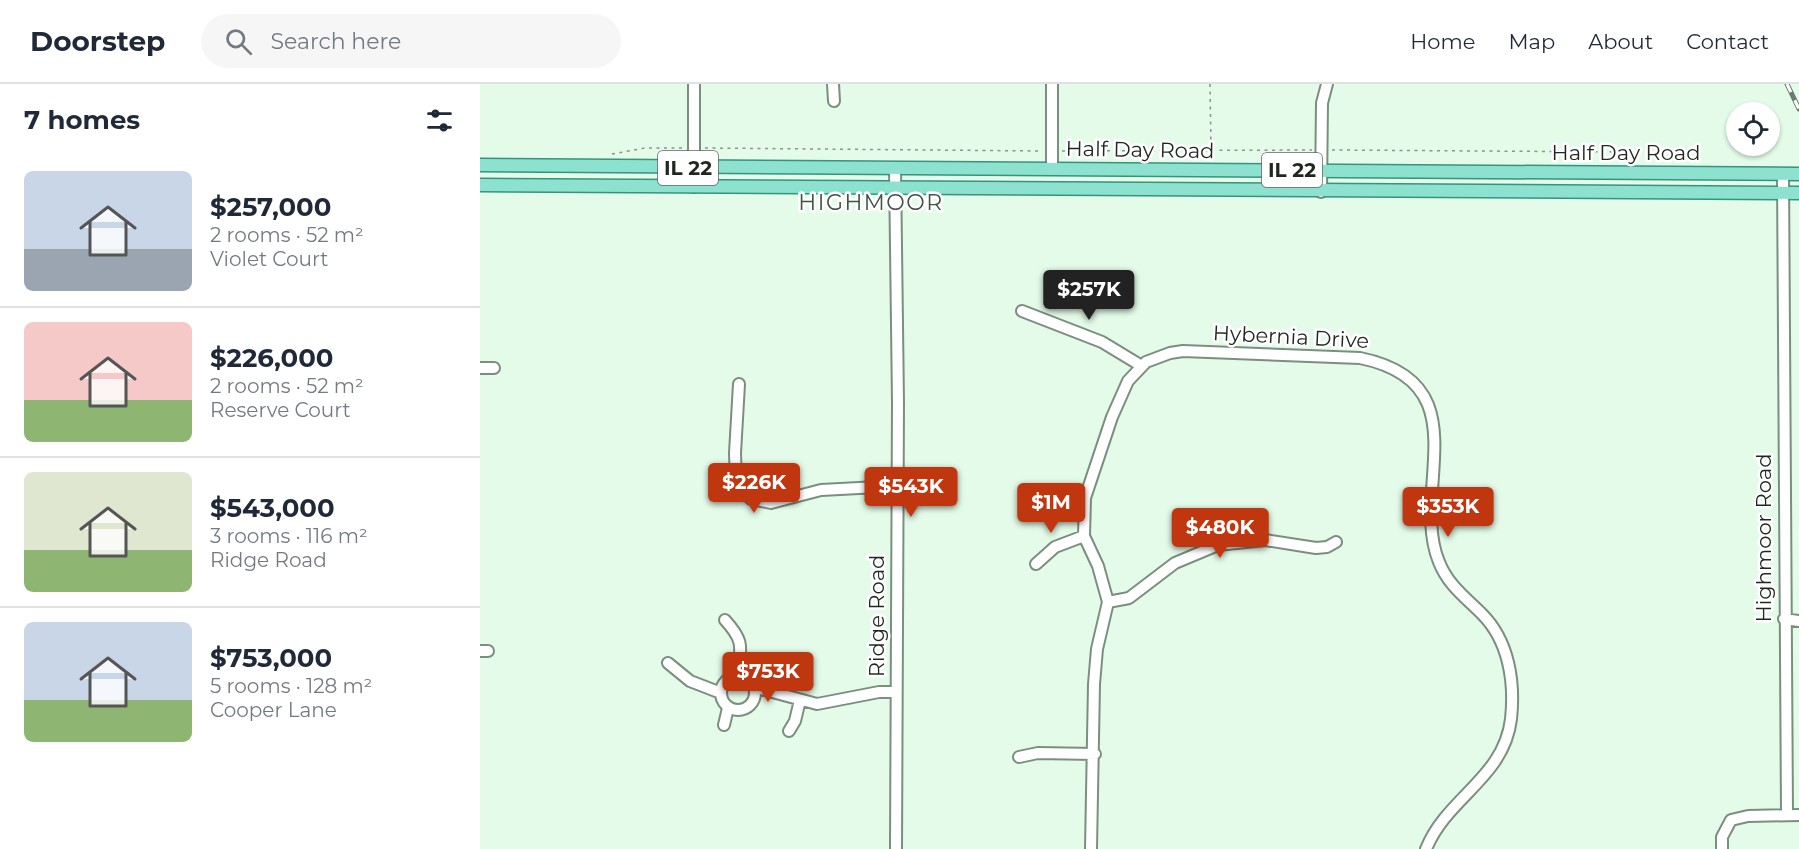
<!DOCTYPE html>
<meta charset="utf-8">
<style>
body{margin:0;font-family:Montserrat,sans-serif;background:#f6f6f7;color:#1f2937;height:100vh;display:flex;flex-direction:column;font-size:22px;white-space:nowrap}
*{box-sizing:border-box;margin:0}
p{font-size:20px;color:#747a83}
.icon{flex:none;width:33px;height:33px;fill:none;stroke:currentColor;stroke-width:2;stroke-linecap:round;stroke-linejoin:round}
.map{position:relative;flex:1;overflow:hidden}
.side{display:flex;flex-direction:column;background:#fff;width:480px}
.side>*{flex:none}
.buttons{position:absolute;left:1246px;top:18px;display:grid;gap:12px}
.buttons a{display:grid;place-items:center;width:54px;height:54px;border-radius:50%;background:#fff;box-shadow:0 2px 4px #0004;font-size:30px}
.price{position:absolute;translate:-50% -51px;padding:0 14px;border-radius:6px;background:#c0370f;color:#fff;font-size:20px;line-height:39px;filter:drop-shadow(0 2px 3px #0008)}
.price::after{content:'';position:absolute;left:50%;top:36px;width:18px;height:14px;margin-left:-9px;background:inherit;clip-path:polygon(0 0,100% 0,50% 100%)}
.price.selected{background:#222;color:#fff}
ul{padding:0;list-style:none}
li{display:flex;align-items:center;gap:18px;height:150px;padding:0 24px}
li+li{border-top:2px solid #e0e1e3}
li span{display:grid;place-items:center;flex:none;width:168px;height:120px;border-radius:9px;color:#555}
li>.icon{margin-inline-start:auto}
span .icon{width:72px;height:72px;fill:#fffc;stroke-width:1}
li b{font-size:26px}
h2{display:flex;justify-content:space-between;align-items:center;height:72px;padding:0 24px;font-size:26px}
header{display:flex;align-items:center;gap:36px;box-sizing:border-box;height:84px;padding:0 30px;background:#fff;border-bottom:2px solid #e0e1e3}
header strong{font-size:28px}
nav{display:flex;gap:33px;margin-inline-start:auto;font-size:21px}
.search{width:420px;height:54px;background:#f6f6f7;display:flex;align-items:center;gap:15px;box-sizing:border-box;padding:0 21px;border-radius:33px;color:#747a83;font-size:22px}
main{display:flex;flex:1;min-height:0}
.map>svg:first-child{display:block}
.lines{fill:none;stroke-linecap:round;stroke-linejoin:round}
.minor-casing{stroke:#7b8f7f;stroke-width:14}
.major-casing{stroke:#34947d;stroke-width:15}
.path{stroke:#87968a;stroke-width:1.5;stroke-dasharray:3 4.5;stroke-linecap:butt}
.minor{stroke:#fff;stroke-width:10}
.major{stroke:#8ce2cf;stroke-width:12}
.rail-casing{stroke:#6c7a6f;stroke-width:5}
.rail{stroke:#fff;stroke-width:3;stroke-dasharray:9;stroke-linecap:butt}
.labels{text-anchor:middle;stroke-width:5;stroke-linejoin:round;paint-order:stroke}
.shield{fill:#fff;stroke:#626863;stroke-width:1.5}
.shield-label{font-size:20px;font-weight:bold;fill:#1f2720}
.street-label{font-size:21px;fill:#1f2720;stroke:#fff}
.neighbourhood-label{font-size:22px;letter-spacing:1.5px;fill:#405344;stroke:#fff}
</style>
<header>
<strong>Doorstep</strong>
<div class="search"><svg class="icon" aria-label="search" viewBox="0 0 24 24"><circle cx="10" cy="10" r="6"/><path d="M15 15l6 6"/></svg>Search here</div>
<nav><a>Home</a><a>Map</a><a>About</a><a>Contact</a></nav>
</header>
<main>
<section class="side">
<h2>7 homes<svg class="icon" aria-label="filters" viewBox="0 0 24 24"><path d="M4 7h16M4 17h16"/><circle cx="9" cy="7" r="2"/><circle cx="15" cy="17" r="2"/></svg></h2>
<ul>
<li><span style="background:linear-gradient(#c9d6e8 65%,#9aa5b1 0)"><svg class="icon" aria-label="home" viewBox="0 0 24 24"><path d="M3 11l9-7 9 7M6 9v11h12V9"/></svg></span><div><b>$257,000</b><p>2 rooms · 52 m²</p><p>Violet Court</p></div></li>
<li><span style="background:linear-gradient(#f6c9c9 65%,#8fb573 0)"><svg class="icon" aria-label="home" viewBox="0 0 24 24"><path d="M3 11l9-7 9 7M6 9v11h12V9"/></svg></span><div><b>$226,000</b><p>2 rooms · 52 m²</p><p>Reserve Court</p></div></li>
<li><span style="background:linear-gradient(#dfe7d0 65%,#8fb573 0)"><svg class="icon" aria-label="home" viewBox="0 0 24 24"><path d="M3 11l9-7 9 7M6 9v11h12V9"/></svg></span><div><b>$543,000</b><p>3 rooms · 116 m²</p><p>Ridge Road</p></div></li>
<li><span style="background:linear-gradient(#c9d6e8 65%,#8fb573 0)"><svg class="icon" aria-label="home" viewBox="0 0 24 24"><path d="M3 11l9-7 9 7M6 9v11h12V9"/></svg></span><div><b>$753,000</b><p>5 rooms · 128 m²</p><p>Cooper Lane</p></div></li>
</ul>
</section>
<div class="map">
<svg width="1319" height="765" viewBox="0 0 1319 765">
<rect width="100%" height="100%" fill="#e4fbe9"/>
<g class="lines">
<!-- minor casing -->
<g class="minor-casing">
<path id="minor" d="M214,0v103
M353,0l1,17
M572,0v84
M415,84l3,235 -2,446
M1303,90l4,640
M841,108l1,-89 5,-19
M542,227l80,31 38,23
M0,284h14
M259,300l-4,69 1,31 15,15 20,4 50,-13 76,-4
M556,480l19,-17 29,-11
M628,518l21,-4 46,-35 43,-18 47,-5 51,8 11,-1 9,-5
M1304,535l15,2
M245,536c21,23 15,28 13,56
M0,567h8
M188,579l22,18 31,12
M241 609a17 17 0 1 1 34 0a17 17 0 1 1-34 0Z
M274,603l63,17 62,-12h17
M244,641l4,-17
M309,647l6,-10 5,-21
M539,673l19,-4 57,1
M611,765l3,-165 3,-35 11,-47 -10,-36 -14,-30 1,-38 27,-81 16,-36 18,-19 24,-9 13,-2 177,7c123,25 49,132 79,204 9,23 26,35 43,52 27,27 33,68 29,105 -7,59 -64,78 -85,130
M1242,765v-12l9,-17 17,-4 51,-1"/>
</g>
<!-- major casing -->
<g class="major-casing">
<path id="major" d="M0,81l1319,9
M0,101l1319,8"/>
</g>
<!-- path -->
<path class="path" d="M730,0l1,65
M225,64l337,3
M852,66l298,2
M582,67l250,-1
M132,70l33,-6h37"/>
<!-- minor -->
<use href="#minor" class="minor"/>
<!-- major -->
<use href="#major" class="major"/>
<!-- rail casing -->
<g class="rail-casing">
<path id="rail" d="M1307,0l12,25"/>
</g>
<!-- rail -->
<use href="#rail" class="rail"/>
</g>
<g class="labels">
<!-- shield labels -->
<g class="shield">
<rect x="178" y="67" width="60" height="34" rx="4.5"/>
<rect x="782" y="69" width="60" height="34" rx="4.5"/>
</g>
<g class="shield-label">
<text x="208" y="91">IL 22</text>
<text x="812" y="93">IL 22</text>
</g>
<!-- street labels -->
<g class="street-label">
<text transform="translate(660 66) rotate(1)" y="7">Half Day Road</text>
<text x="1146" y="76">Half Day Road</text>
<text transform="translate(811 253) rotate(3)" y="7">Hybernia Drive</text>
<text transform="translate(1284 454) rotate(-90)" y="7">Highmoor Road</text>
<text transform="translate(397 532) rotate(-90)" y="7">Ridge Road</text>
</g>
<!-- neighbourhood labels -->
<g class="neighbourhood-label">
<text x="391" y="126">HIGHMOOR</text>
</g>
</g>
</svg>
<div class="buttons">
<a><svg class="icon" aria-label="locate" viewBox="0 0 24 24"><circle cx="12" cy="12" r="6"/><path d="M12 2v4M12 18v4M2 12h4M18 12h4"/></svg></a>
</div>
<b class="price selected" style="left:609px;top:237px">$257K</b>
<b class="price" style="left:274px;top:430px">$226K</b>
<b class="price" style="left:431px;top:434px">$543K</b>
<b class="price" style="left:571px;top:450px">$1M</b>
<b class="price" style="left:968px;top:454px">$353K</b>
<b class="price" style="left:740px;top:475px">$480K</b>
<b class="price" style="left:288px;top:619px">$753K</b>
</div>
</main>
